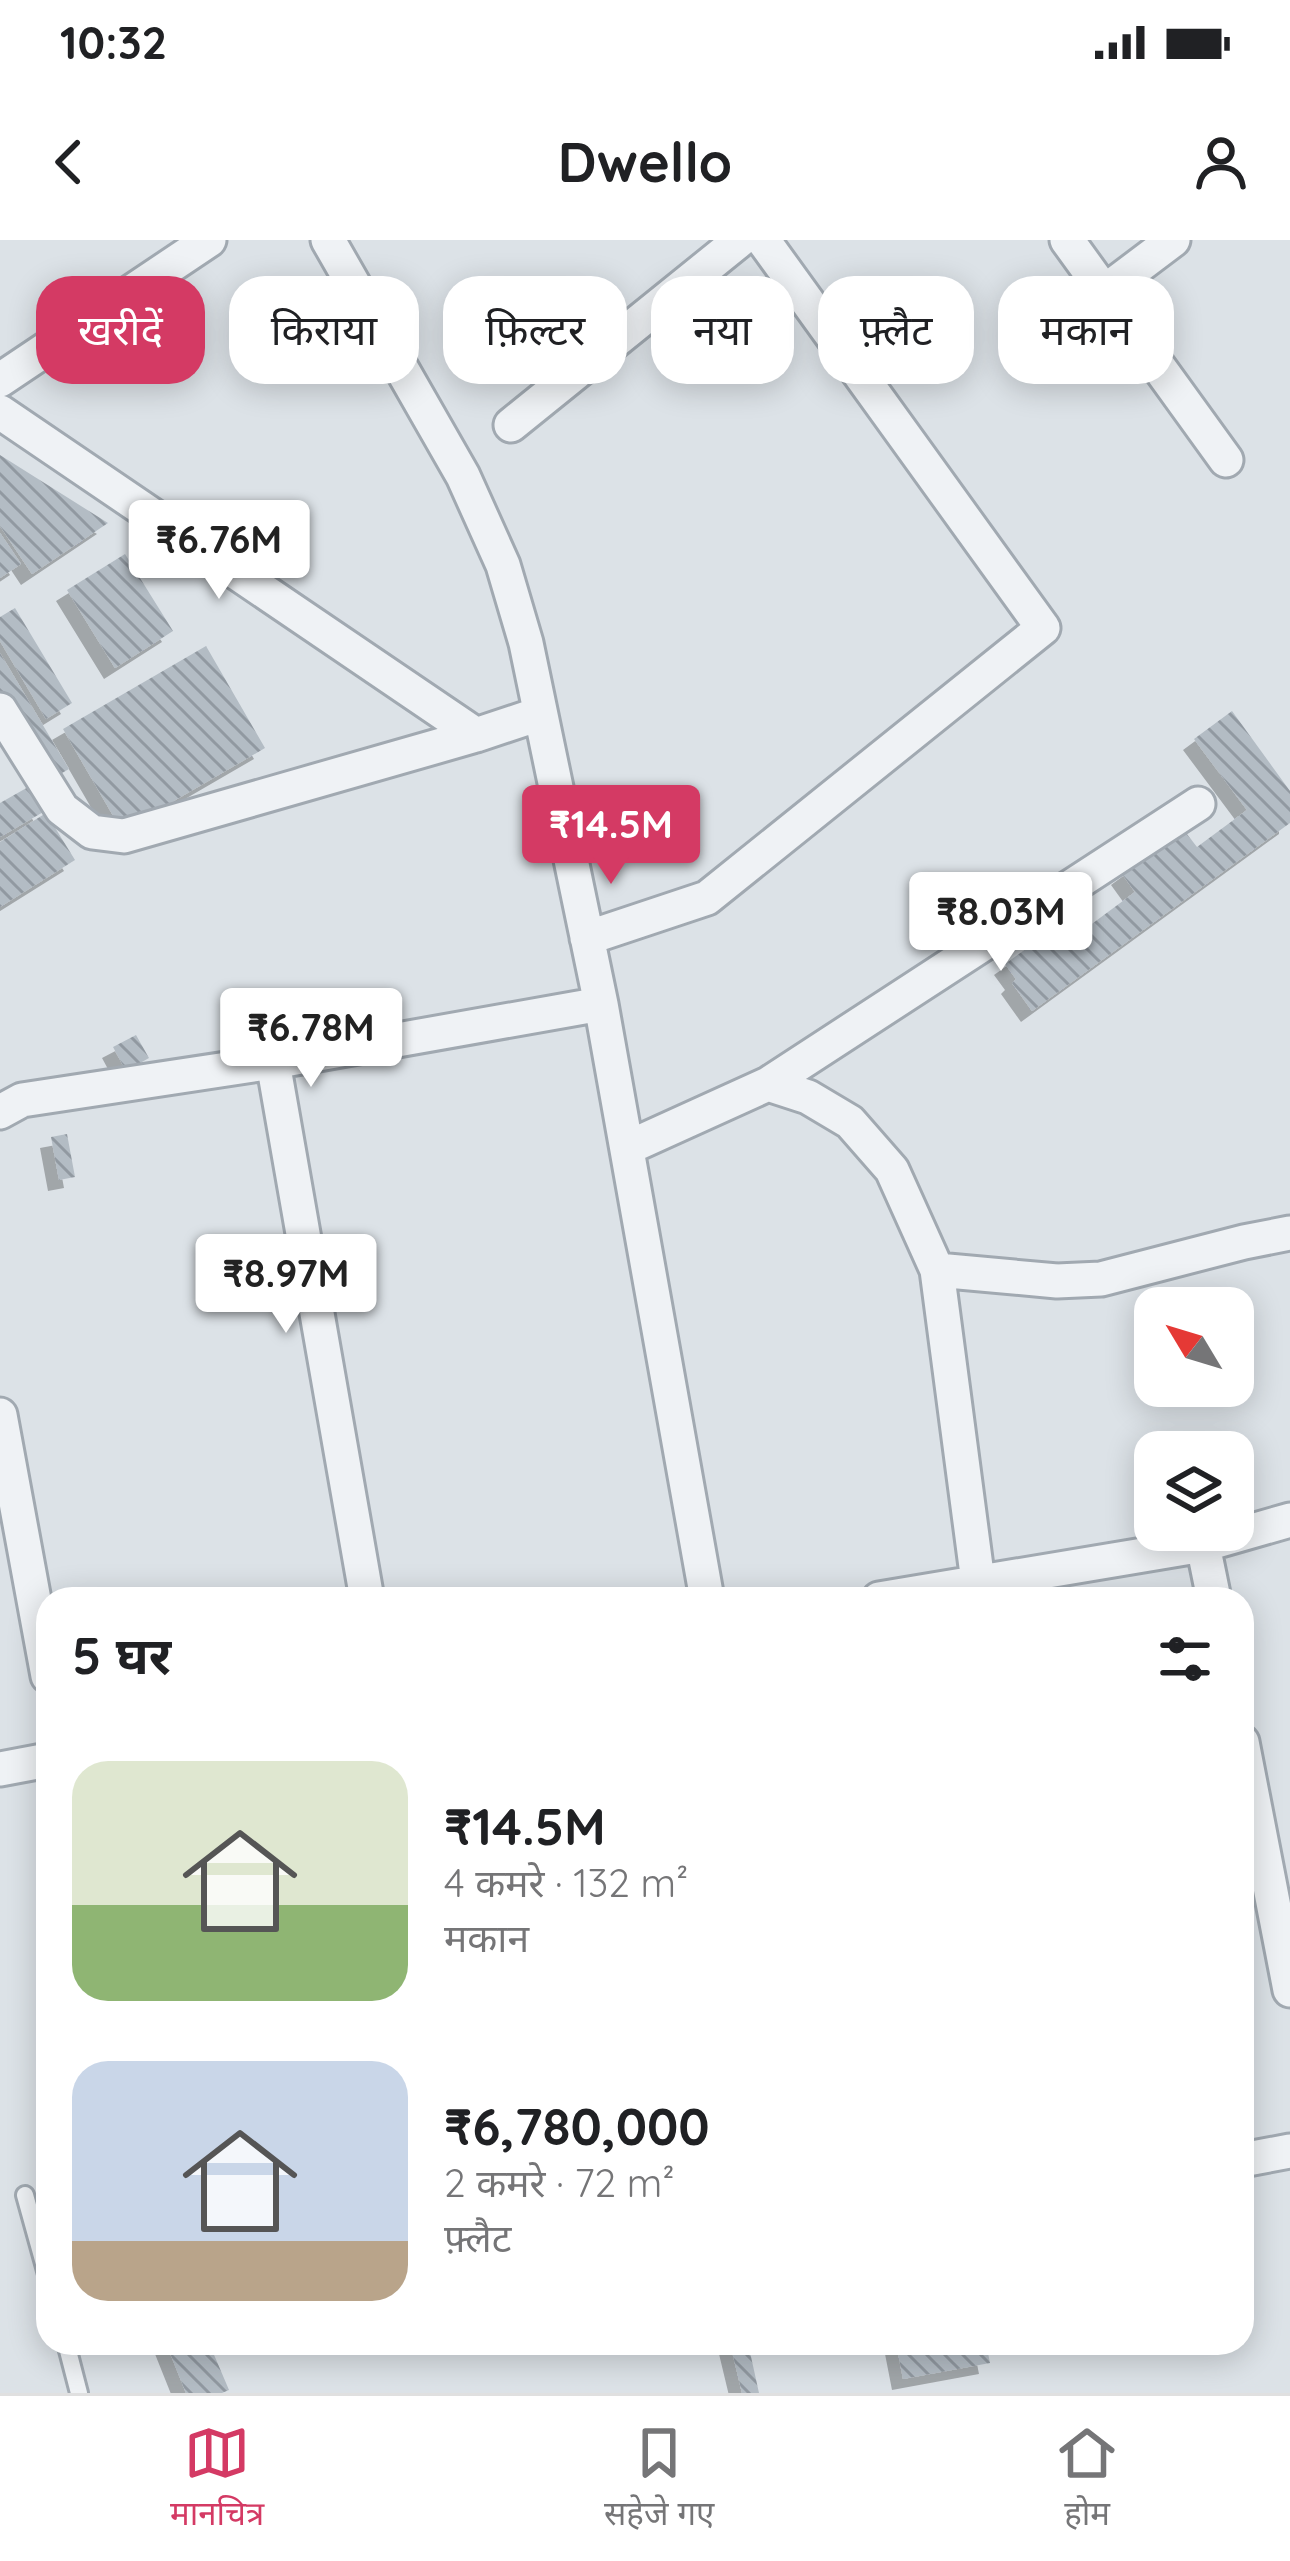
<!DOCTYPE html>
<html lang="hi">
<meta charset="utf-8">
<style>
body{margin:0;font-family:Quicksand,"Noto Sans Devanagari",sans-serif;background:#f2f2f2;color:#202124;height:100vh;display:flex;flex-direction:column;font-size:45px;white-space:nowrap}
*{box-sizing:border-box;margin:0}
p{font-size:39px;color:#757577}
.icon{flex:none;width:66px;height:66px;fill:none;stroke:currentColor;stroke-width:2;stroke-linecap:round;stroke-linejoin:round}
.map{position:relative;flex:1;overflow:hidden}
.panel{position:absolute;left:36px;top:1347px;width:1218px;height:768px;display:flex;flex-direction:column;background:#fff;border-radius:36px;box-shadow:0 6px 30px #0003}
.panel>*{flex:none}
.top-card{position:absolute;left:36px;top:36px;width:1218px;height:108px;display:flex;gap:24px}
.needle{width:78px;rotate:308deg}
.controls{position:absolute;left:1134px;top:1047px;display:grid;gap:24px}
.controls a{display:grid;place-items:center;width:120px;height:120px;border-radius:24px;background:#fff;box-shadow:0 6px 30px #0003;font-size:60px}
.price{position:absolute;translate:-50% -102px;padding:0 27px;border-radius:12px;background:#fff;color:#222;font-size:39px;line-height:78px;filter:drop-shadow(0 3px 6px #0008)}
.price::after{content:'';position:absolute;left:50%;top:72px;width:36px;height:27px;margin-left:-18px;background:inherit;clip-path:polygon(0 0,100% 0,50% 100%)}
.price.selected{background:#d43a64;color:#fff}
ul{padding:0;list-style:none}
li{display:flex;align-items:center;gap:36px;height:300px;padding:0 36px}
li span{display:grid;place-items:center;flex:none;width:336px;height:240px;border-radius:36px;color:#555}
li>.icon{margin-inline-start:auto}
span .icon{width:144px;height:144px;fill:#fffc;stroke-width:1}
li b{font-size:51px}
h2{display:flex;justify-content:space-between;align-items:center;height:144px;padding:0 36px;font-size:51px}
.pill{padding:0 42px;border-radius:36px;background:#fff;box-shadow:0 6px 30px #0003;font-size:42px;line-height:108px}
.pill.selected{background:#d43a64;color:#fff}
.status{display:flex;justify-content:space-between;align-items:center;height:84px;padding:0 60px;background:#fff;direction:ltr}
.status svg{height:33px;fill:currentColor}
header{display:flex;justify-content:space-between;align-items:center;height:156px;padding:0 36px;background:#fff;font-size:54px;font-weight:800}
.tab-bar{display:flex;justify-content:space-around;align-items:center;height:168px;border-top:3px solid #e0e0e0;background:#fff;font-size:33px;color:#757577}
.tab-bar a{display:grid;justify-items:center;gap:6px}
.tab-bar .selected{color:#d43a64}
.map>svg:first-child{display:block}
.building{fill:url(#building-back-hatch);filter:url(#shadow)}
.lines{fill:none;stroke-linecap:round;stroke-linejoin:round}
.lane-casing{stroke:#a1a9b1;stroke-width:22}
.street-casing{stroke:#a1a9b1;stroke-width:39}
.lane{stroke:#eff2f5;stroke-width:16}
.street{stroke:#eff2f5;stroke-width:33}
</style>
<div class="status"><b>10:32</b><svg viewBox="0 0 49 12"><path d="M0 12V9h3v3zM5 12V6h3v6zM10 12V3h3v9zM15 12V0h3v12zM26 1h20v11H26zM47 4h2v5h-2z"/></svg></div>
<header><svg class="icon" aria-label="back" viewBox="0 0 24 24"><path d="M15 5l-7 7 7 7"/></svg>Dwello<svg class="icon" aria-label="person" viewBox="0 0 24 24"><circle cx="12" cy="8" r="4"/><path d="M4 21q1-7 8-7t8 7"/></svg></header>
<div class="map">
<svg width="1290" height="2153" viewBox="0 0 1290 2153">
<defs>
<pattern id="building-back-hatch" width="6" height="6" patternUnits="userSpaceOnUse" patternTransform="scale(3)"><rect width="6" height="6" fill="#b3bcc4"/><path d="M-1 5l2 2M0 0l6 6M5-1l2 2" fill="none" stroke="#9199a1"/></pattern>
<filter id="shadow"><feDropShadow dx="-11" dy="11" stdDeviation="0" flood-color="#0004"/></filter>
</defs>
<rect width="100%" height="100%" fill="#dce2e7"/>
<!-- building -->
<path class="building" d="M0,215l108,68 -76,51 -32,-48z
M0,293l21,31 -21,14z
M125,314l48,77 -58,37 -48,-78z
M15,368l57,95 -26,16 -46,-78v-24z
M206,406l59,102 -143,83 -59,-102z
M0,413l69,116 -21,12 -48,-80z
M1232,471l58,80v32l-258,188 -20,-28 4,-4 -11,-15 46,-33 11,15 73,-54 -13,-18 61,-45 14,18 50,-37 -53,-71z
M30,546l15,25 -45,26v-34z
M46,573l29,47 -75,47v-65z
M136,795l13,23 -23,13 -13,-24z
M67,894l8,43 -16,3 -8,-43z
M166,2103h43l20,47 -7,3h-36z
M730,2103h18l11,50h-17z
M896,2103h90l4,20 -87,16z"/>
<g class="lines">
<!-- lane casing -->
<g class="lane-casing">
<path id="lane" d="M25,1955l23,83
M66,2103l13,50"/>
</g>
<!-- street casing -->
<g class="street-casing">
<path id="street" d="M328,0l135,236 40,89 23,78 75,361 106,595
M1067,0l159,220
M1104,52l69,-52
M0,140l209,-140
M0,172l476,323
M511,185l229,-185
M0,470l62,99 30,23 32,4 352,-101 63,-21
M587,698l120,-40 336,-270 -280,-388
M273,822l94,537
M768,844l430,-280
M0,872l22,-12 251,-38 328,-58
M627,908l141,-64 40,13 42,25 42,48 45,100 41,312
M937,1030l120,11 44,-2 143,-37 46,-9
M0,1175l48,261
M1203,1305l11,54
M879,1359l324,-54 87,-25
M1242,1502l48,248
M0,1529l48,-9
M1242,1920l48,-9"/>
</g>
<!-- lane -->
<use href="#lane" class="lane"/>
<!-- street -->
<use href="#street" class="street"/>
</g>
</svg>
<div class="controls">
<a><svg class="needle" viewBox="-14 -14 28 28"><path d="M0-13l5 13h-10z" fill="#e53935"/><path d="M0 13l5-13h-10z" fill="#757577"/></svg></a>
<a><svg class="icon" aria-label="layers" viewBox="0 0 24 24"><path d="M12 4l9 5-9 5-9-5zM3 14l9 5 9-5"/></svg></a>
</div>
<b class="price" style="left:219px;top:362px">₹6.76M</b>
<b class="price selected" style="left:611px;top:647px">₹14.5M</b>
<b class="price" style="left:1001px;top:734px">₹8.03M</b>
<b class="price" style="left:311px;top:850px">₹6.78M</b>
<b class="price" style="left:286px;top:1096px">₹8.97M</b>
<div class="top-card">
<a class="pill selected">खरीदें</a>
<a class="pill">किराया</a>
<a class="pill">फ़िल्टर</a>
<a class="pill">नया</a>
<a class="pill">फ़्लैट</a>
<a class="pill">मकान</a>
</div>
<section class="panel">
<h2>5 घर<svg class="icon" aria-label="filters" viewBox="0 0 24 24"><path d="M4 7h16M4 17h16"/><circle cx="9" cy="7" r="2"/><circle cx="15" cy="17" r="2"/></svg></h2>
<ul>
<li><span style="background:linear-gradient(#dfe7d0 60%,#8fb573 0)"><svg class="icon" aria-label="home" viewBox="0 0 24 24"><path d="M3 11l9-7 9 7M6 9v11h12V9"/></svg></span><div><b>₹14.5M</b><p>4 कमरे · 132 m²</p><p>मकान</p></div></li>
<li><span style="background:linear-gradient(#c9d6e8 75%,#b9a48a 0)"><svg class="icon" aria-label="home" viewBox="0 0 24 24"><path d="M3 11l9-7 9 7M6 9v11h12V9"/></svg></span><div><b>₹6,780,000</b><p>2 कमरे · 72 m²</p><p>फ़्लैट</p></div></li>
</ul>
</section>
</div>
<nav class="tab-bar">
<a class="selected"><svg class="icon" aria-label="map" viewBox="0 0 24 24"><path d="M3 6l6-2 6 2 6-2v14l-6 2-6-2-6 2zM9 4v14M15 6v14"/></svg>मानचित्र</a>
<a><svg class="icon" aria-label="saved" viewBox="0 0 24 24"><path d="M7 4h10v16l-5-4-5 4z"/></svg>सहेजे गए</a>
<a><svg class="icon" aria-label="home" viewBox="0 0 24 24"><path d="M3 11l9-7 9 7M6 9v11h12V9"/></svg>होम</a>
</nav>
